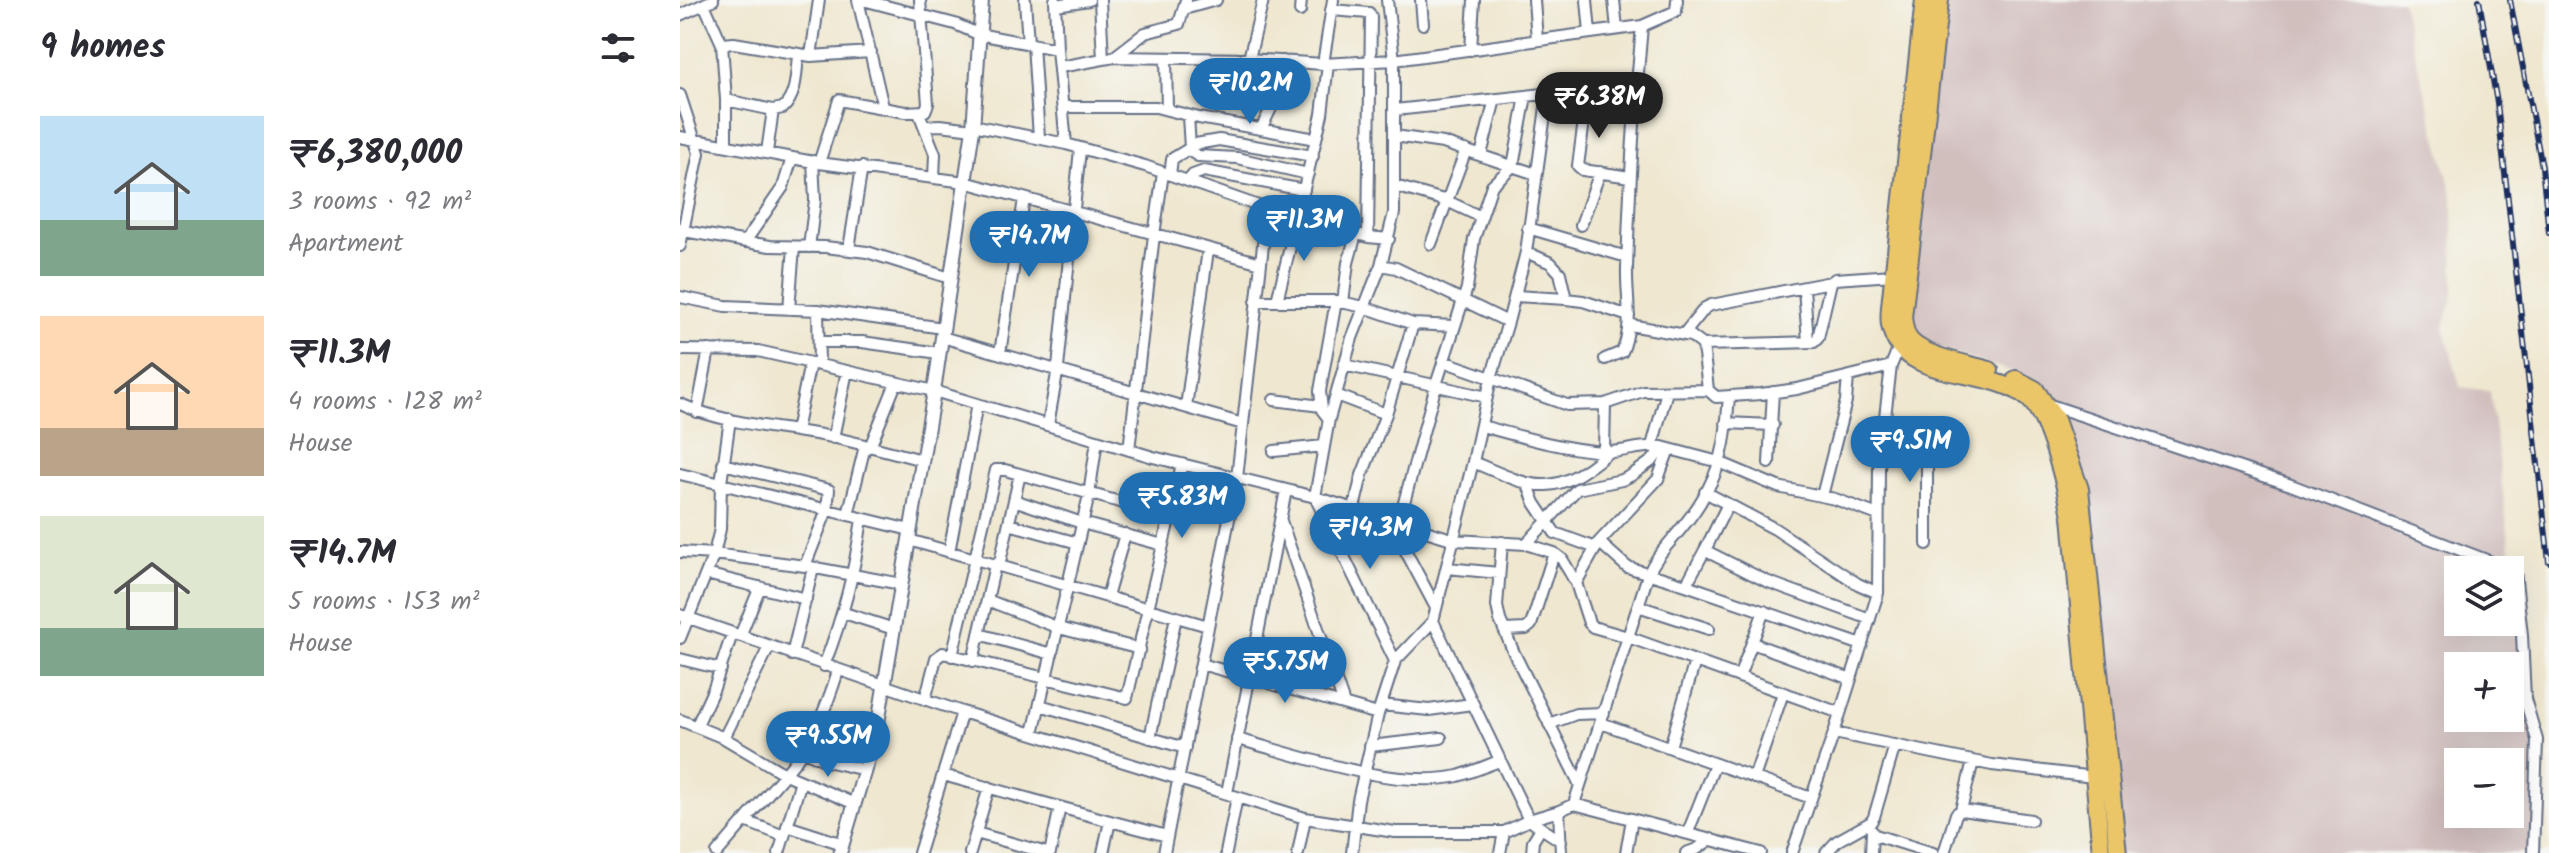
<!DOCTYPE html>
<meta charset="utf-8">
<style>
body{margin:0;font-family:Kalam,sans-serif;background:#f7f7f7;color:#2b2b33;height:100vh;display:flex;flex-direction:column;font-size:30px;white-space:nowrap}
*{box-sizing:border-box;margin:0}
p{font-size:26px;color:#7c7c81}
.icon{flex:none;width:44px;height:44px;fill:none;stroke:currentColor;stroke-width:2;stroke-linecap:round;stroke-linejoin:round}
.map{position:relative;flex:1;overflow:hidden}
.sheet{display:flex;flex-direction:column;background:#fff;width:680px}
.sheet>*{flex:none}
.fabs{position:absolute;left:1764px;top:556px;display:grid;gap:16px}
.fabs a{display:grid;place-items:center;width:80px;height:80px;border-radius:0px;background:#fff;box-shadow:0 8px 32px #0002;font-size:40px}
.price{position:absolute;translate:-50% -68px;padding:0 18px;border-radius:28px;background:#1f6fb2;color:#fff;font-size:26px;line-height:52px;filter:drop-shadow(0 2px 4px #0008)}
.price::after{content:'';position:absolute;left:50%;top:48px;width:24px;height:18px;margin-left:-12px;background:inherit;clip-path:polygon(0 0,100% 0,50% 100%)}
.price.selected{background:#222;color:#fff}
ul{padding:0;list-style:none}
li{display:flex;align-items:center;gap:24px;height:200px;padding:0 40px}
li span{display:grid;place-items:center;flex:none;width:224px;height:160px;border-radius:0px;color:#555}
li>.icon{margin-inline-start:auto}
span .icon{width:96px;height:96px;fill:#fffc;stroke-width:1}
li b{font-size:34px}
h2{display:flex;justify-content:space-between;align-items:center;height:96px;padding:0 40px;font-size:34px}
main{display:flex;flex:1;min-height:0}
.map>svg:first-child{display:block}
.industrial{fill:#d1bfbe;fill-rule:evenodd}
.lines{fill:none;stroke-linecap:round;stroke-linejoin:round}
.minor-casing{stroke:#656f86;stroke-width:14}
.tertiary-casing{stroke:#656f86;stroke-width:16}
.trunk-casing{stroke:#656f86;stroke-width:20}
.minor{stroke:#fff;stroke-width:10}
.tertiary{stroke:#fff;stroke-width:12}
.trunk{stroke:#ebc669;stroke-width:16}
.rail-casing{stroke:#1b2f5e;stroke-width:6}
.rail{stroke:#f6f6f2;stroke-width:3;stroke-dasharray:9;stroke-linecap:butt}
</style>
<main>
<section class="sheet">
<h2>9 homes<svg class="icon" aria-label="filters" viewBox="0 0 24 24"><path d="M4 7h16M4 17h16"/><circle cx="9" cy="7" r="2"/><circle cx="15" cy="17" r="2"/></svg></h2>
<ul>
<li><span style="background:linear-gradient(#bfe0f5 65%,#7fa58c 0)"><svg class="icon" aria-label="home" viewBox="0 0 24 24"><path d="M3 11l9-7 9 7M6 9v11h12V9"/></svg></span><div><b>₹6,380,000</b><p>3 rooms · 92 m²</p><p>Apartment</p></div></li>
<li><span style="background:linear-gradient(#ffd9b3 70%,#b9a48a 0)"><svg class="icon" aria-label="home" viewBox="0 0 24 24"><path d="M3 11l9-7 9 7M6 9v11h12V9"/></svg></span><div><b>₹11.3M</b><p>4 rooms · 128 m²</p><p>House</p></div></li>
<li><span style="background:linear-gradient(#dfe7d0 70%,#7fa58c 0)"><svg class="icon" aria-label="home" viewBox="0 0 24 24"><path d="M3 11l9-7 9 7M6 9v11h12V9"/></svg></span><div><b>₹14.7M</b><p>5 rooms · 153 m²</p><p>House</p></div></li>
</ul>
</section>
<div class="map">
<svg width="1869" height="853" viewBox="0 0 1869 853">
<rect width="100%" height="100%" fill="#f6f6f2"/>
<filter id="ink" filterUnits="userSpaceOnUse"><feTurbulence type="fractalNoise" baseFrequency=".0125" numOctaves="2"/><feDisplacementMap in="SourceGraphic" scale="16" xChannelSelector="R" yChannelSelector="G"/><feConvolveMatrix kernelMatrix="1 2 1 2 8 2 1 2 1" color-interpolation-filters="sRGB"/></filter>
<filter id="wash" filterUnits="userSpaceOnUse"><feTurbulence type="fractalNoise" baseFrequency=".006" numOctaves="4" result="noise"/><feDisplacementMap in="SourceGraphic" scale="32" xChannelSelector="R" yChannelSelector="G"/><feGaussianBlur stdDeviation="1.8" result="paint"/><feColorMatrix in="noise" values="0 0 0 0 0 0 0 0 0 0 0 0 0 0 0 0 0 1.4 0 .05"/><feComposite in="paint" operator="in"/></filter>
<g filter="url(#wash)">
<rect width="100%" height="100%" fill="#efe7cf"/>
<!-- industrial -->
<path class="industrial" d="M1263,0h458l52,198 1,96 -10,33 16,60 30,4 47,372 -1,47 5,43h-422l-58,-437 -22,-36 -101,-32 -24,-11 -4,-29zM1778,570h52v52h-52zM1778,666h52v52h-52zM1778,762h52v52h-52z"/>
</g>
<g filter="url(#ink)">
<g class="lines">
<!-- minor casing -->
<g class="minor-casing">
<path id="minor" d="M178,0l25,107
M183,0l92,24 23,10 79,15
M345,0l3,43
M375,0l2,49 9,95
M420,0l3,59
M707,0l7,60v153l-13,52 -29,73 -23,81 -14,78 80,164
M741,0l2,24
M854,0l3,40
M907,0l3,33
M934,0l3,29
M24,4l18,40 4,56v44
M376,5l33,-5
M504,9l32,-9
M651,10l38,3 2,4 -3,220
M620,11l1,-11
M0,15l33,-15
M962,26l34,-15 1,-11
M42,44l12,-1 77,13 60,-4
M353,44l6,94
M791,50l3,-50
M131,56l8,-56
M434,57l31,-24 34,-9 7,-24
M486,58l1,52
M550,59l-2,43 43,4
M569,59l14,-59
M643,64l10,-64
M380,67l54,-10 135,2 74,5 71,-4 248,-34 -5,58
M902,90l1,38 -5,38 5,4 47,7
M0,95l19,58 -19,93
M46,100l47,10 10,-2c14,-13 13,-35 15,-53
M383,107h93l43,11 117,21
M715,110l242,-26c-5,61 -8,122 -10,184 -1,29 7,57 -5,84l-17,7
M239,113l16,41 -1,24
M293,125l93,19 79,22 122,43 101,28 21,2
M245,126l15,-1 33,4
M581,129l16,-33 6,-35
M715,136l48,7 93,31
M0,137l139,26 146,19 296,81
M510,145l29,-5 94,16
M508,150l10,6 39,2 71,16
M87,152l6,-42
M801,155l14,-56
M139,163l20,-63 66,12 20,-1 3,-7 -8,-104
M490,175l2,-16 18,-11 -2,-32
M508,181l5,-6 11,-4 100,19
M715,186l52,15 34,16
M901,225l19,-53
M848,228l99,29
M4,231l86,15 55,1 42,5 83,26
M65,242l38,-55 9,-29
M751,244l35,-94
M129,247l6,-47 -2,-39
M169,249l13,-82
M846,252l22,-159
M701,265l15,3 112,54 18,-70 25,11 9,10 6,26 17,2 46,15
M1124,288l4,54
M835,296l51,3
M0,297l45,9 93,4 125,18
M576,301h80l28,6 49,17 41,2
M597,301l45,-187 6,-50
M663,302l5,-39 8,-29
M109,309l5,-62
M138,310l1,55
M828,322l-17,56 -18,84 -40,159 96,199 32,21
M950,325l61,11 12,9 5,45 8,7 45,-3 36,-5 94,-23
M1004,334l21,-26 6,-3 120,-23
M262,337l301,87
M139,342h43l77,11
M1023,345l111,-3 4,-4 13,-56 4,-3 58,-4
M0,350l78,1 176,40 219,66 162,40 140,43 71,4 28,9 8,6 14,24 13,40 4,4 35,10 212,76
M320,353l24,-154
M763,361l124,44 38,-1 38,-13 65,-1
M664,365l143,32
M656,395l50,19
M594,400l47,6
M0,404c47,21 101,23 152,33 30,7 60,15 90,23
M1367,404l244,81 224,86 7,64 3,64 12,41 -4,113
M506,407l22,-157
M17,412l12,-62
M649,419l-7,-9 -2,-19 16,-90
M1046,423l47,2
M368,425l10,-57 22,-219
M802,426c40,11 81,23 123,26 19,1 38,-8 57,-5l57,15 59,25 57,12 43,16
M116,431l14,-68
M1203,433l33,6 5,2 6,9v94
M153,438l14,-67
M972,446l15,-55
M190,447l26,-64
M449,450l25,-215 9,-62
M594,451l50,-5
M924,451l1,-47
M793,462c63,27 79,38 136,-10
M1089,463l4,-71
M43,464l106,26 -2,20 -22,56
M0,474l230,56
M848,485l7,18 20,30 41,15
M1025,492l70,37 83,55 20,9
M1142,496l24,-95 2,-24
M334,500l68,23 81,22
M1048,504l-22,44 2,4 58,29 104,38
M674,508l8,-33 24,-61 27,-90
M168,515l17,-69
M708,518l48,90
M601,521l63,183
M719,521l37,-136 31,-97 7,-49 18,-54 21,-19 13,-70
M329,524l69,19
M229,540l299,86
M822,542l-5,64 3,14 14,33 66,132
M919,542l28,25 59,18 176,60
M846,544l51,-55 45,-9 10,-5 21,-15 9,-13
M0,552l34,2 6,-25 1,-46 9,-64
M269,552l28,-148
M319,566l21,-92
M767,568l52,5
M26,574l100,25
M896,583l23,-41 59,-63 11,-30
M1006,585l20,-37
M427,597l18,-63
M307,600l72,28 81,21
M958,606l71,23
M164,613l50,16
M0,615l282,97 343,106 90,14h109l25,-12 30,-9 15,-7 187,49
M824,630l22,-1 5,-4 23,-72
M299,634l73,20
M60,636l20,-49
M0,638l34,-84 91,12 96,18
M1072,643l99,36
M112,655l21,-87
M272,656l44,-186h9l165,46
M0,659l41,10
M293,661l22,-96
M521,664l177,50
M144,666c20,-53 30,-91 38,-147
M1059,677l25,-66
M245,700l11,-42 7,-5 184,45 55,-234
M360,705l145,43
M701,705l48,5 43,-6
M0,720l44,18 61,36c27,-31 41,-64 53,-103
M921,723l210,75
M869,724l27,-10 28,-1
M17,725l17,-37 18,-54
M353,733l56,-238 8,-55
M1154,733l158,32 102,12
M44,738l45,-91
M470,738l26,-121
M557,739c64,17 157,51 221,37 14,-4 28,-10 41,-15
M690,746l71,-8
M990,747l25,-86
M124,751l22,10 39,9
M263,775l167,46
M1074,778l29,-85
M547,793l59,-303
M894,804l74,-229c8,-20 23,-33 36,-50 17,-20 34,-51 39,-77 4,-17 4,-34 6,-50
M1281,810l12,-49
M879,811l2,42
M65,821l39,15
M107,826l56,18
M1008,832l27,-68
M296,833l71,20
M1192,834l61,19
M37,853l68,-79 70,30
M99,853l22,-72
M239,853l43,-141
M290,853l19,-66
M370,853l10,-46
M423,853l7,-32 57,15
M484,853l73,-375 30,-269
M546,853l11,-56
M618,853l7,-35
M672,853l6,-53 20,-86 17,-53 38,-40
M820,853l4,-21
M852,853l1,-12 8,-13
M946,853l6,-34
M1006,853l11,-4 14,-10
M1112,853l42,-120 44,-140 1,-125 12,-102 9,-22
M1146,853l11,-12 34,-19 3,-5 21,-72
M1191,853l1,-22
M1264,853l12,-39 5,-4 70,10"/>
</g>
<!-- tertiary casing -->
<g class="tertiary-casing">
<path id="tertiary" d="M160,853l37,-124 57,-338 39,-262 9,-129"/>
</g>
<!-- trunk casing -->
<g class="trunk-casing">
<path id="trunk" d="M1244,0l-32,288c-1,13 -4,25 -2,37 12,61 102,39 140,75 20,20 36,88 41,116l30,337
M1260,0l-37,317c1,9 2,18 8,24 15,16 58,23 79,29
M1336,379l19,10 21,31 24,69 38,364"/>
</g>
<!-- minor -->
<use href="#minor" class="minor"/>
<!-- tertiary -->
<use href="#tertiary" class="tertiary"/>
<!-- trunk -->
<use href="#trunk" class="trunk"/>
<!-- rail casing -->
<g class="rail-casing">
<path id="rail" d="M1799,0l18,103 52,459
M1830,0l32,167 7,66"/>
</g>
<!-- rail -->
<use href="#rail" class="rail"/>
</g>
</g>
</svg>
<div class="fabs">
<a><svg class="icon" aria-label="layers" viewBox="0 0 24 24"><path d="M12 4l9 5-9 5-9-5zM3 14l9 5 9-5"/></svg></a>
<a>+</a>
<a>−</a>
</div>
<b class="price" style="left:570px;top:126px">₹10.2M</b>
<b class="price selected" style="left:919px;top:140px">₹6.38M</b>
<b class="price" style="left:624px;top:263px">₹11.3M</b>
<b class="price" style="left:349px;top:279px">₹14.7M</b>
<b class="price" style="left:1230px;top:484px">₹9.51M</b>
<b class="price" style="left:502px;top:540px">₹5.83M</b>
<b class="price" style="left:690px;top:571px">₹14.3M</b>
<b class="price" style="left:605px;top:705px">₹5.75M</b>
<b class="price" style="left:148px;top:779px">₹9.55M</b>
</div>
</main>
